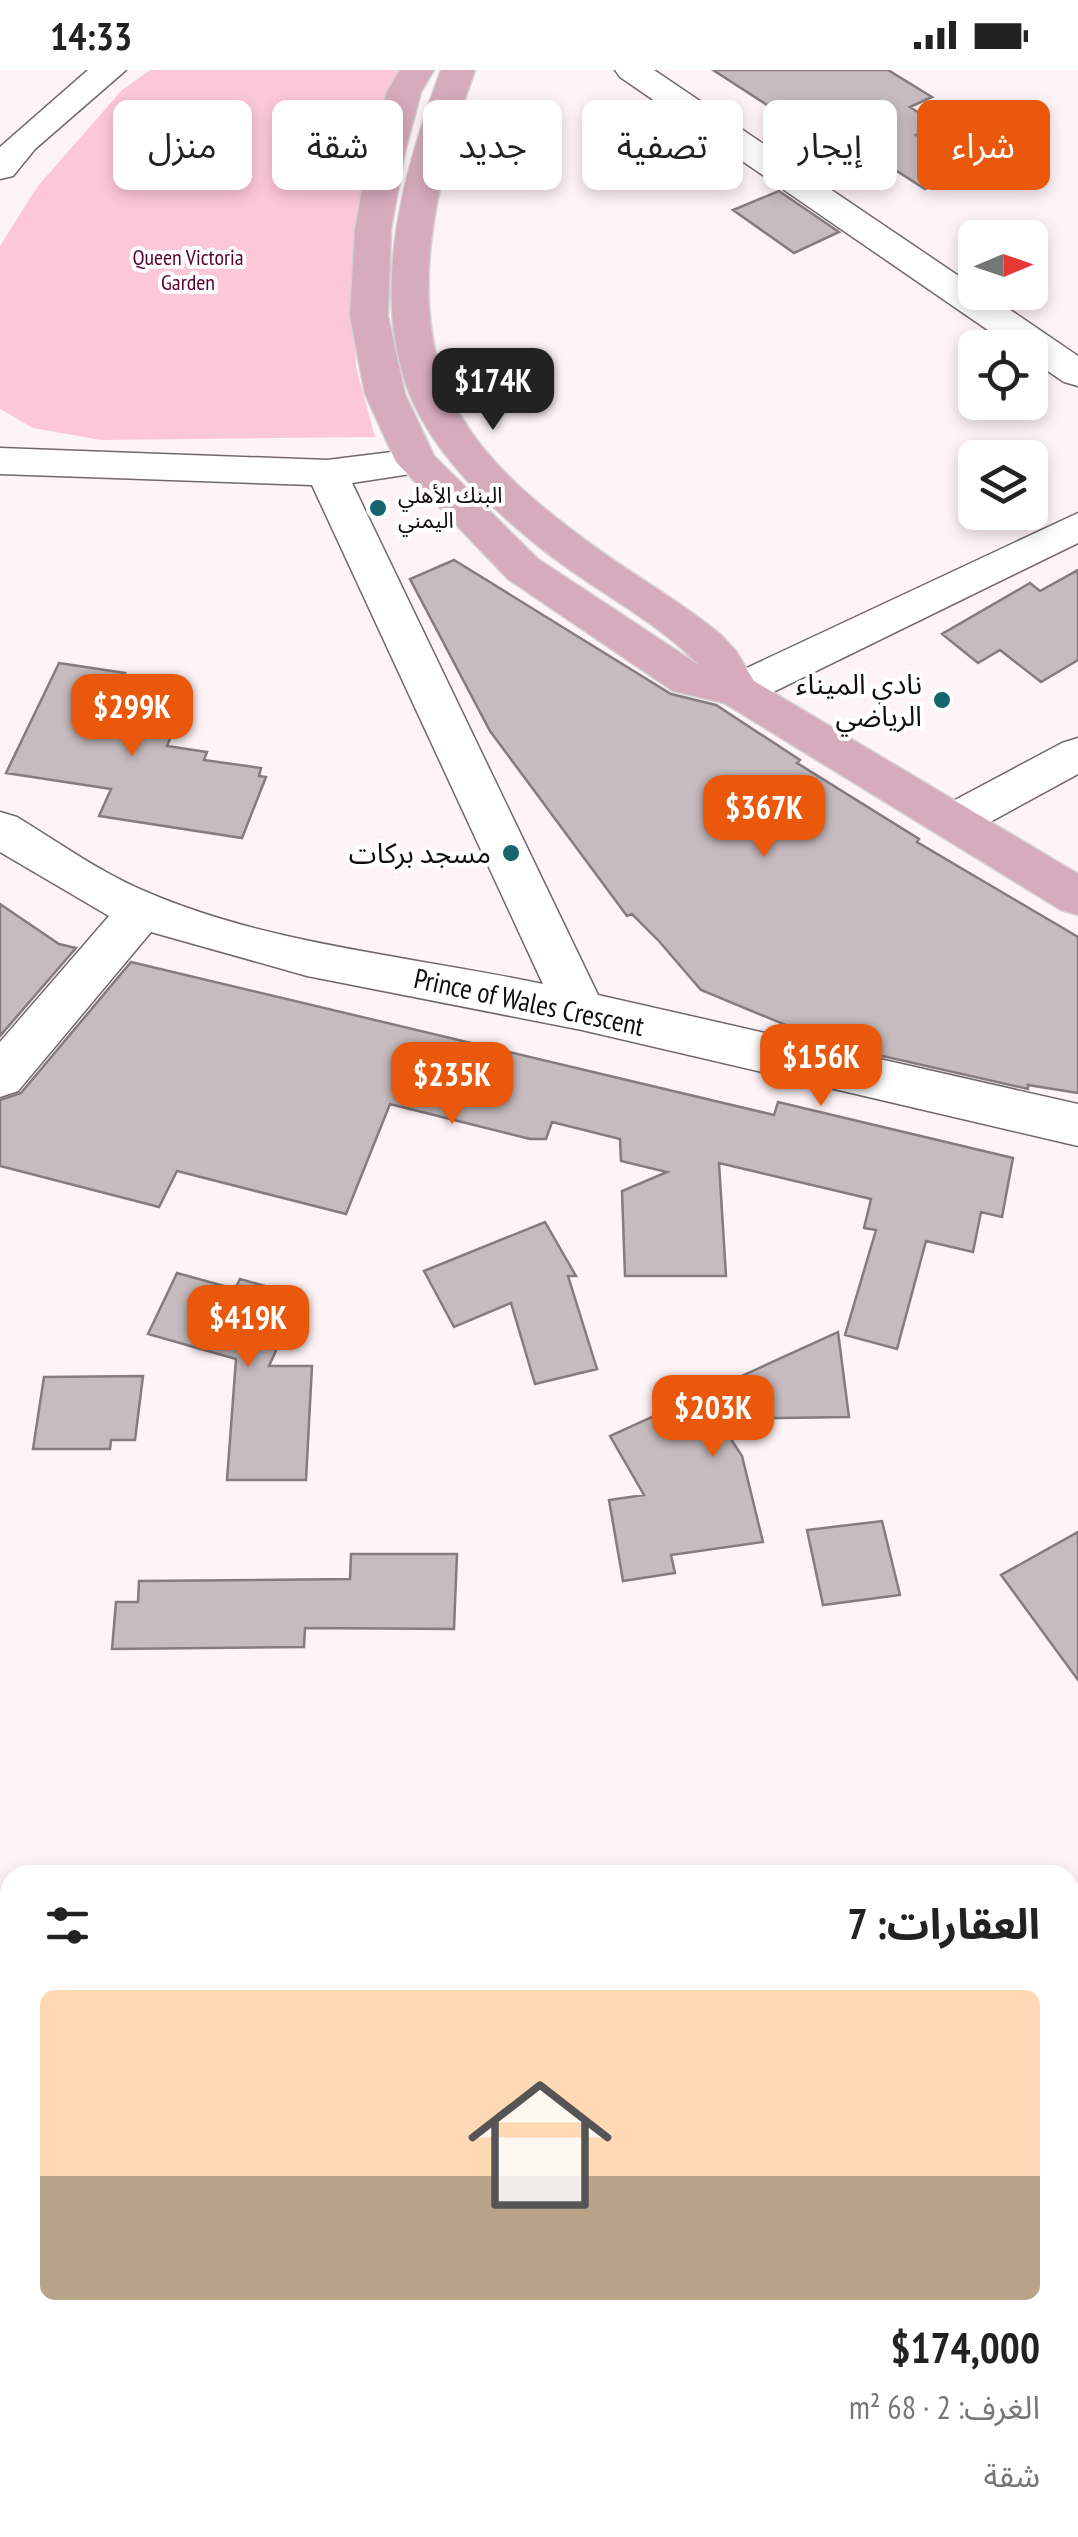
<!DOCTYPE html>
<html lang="ar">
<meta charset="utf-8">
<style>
body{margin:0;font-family:"PT Sans Narrow","Noto Sans Arabic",sans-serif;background:#f6f6f6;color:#222;direction:rtl;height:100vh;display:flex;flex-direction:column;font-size:38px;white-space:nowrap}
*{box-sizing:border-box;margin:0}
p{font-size:32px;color:#767676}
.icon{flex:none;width:55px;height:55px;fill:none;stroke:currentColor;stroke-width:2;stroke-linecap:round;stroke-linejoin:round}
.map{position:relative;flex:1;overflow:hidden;direction:ltr}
.side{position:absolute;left:0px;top:1795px;width:1080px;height:672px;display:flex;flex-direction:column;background:#fff;border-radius:30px 30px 0 0;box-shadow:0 5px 15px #0003;direction:rtl}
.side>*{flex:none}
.hud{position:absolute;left:30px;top:30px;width:1020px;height:90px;direction:rtl;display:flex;gap:20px}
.needle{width:65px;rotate:88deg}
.tools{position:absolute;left:958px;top:150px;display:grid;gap:20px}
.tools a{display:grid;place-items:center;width:90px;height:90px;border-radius:15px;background:#fff;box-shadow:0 5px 15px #0003;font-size:50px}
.price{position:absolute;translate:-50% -85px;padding:0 22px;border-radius:20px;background:#ea580c;color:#fff;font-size:32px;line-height:65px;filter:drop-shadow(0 2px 5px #0008)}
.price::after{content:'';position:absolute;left:50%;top:60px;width:30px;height:22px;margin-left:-15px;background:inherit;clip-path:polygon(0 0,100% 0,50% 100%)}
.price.current{background:#222;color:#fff}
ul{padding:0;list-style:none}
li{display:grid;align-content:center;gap:20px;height:530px;padding:0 40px}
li+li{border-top:2px solid #e0e0e0}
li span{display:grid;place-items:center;height:310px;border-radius:15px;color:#555}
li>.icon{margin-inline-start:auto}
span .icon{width:180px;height:180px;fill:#fffc;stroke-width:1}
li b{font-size:42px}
h2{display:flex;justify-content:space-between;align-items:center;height:120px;padding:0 40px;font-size:42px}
.tag{padding:0 35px;border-radius:15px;background:#fff;box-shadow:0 5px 15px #0003;font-size:35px;line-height:90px}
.tag.current{background:#ea580c;color:#fff}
.status{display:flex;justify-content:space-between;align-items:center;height:70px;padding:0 50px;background:#fff;direction:ltr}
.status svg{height:28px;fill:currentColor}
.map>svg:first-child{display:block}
.green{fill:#fdc7da}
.building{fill:#c6bbbe;stroke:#867c7f;stroke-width:2.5}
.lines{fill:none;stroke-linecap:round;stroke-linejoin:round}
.minor-casing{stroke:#72686b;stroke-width:3}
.major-casing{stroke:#d4d3d4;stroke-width:3}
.minor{fill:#fff;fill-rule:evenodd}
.major{fill:#d6abbc;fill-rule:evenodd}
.poi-dot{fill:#16646c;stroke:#fff;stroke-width:4}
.labels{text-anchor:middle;stroke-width:8;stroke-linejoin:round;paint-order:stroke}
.far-park-label{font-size:22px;fill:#590031;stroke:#fff}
.far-poi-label{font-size:22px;fill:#110d0e;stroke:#fff;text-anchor:start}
.poi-label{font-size:28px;fill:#110d0e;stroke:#fff;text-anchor:end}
.street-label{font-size:28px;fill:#110d0e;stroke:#fff}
</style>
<div class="status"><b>14:33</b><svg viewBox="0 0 49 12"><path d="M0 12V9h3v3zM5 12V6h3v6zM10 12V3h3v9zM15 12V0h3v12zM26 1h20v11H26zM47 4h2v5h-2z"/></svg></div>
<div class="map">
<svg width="1078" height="2467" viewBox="0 0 1078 2467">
<rect width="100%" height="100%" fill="#fef3f6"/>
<!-- green -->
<path class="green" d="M150,0h262l-58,231 2,66 19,70 -274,3 -68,-12 -33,-19v-163l37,-59 85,-97z"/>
<!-- building -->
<path class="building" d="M713,0h175l44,27 -22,10 28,18 -22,10 53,33 -44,21 -58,-37 -15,8z
M779,121l60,41 -45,21 -61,-43z
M454,490l217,134 45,11 84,55 -3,3 122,76 -2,3 161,95v156l-50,-8v4l-194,-44 -133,-55 -43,-50 -26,-26 -5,2 -137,-185 -80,-152z
M1078,500v90l-37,22 -41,-32 -22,13 -36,-29 88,-51 10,8z
M59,593l66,10 -15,32 70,9 -13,32 40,6 -3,8 57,8 -2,8 7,1 -24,61 -143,-22 12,-27 -105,-16z
M0,834l59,40 17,4 -76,88z
M131,892l643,153 4,-13 235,56 -11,59 -21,-5 -8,40 -47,-11 -29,108 -52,-14 31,-105 -12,-2 7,-29 -152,-36 7,113h-101l-3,-85 45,-19 -46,-11 -1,-22 -68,-17 -6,17h-16l-140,-35 -44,110 -169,-43 -18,36 -159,-41v-66l21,-7z
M545,1152l31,54h-8l29,93 -62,15 -24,-81 -57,24 -30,-56z
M177,1203l58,16 5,-10 61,17 -32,70h43l-6,114h-79l9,-121 -88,-25z
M838,1262l11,85 -131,2 24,37 21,86 -92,13 4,18 -52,8 -14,-81 35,-5 -34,-59z
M143,1306l-8,64h-24l-1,9h-77l11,-72z
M882,1451l18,74 -77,10 -16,-75z
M1078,1462v148l-77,-105z
M351,1484h106l-3,75 -149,-1 -1,19 -192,2 4,-47h22l1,-21 211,-2z"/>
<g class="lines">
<!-- minor casing -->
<g class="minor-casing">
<path id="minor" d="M88,0h38l-91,79 -22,27 -13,3v-32z
M615,0h39l321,217v5h9l94,64v30l-14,-4 -34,-23v-11h-16l-394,-271z
M0,378l327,12 89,-11 14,4 6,9 -6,9 -78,12 246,512 480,109v42l-496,-116 -275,-54 -156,-44 -133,159 -18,6v-55l109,-126 -109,-64v-40l17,5c41,25 81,54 125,73 125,55 269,66 401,94l-231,-499 -312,-11z
M1078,443v30l-325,159 -16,4 -16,-4 -6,-11 6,-11z
M1078,668v36l-108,59 -16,5 -16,-5 -7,-12 7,-12 124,-66z"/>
</g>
<!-- major casing -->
<g class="major-casing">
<path id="major" d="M400,0h34l-13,22 -16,60 -14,77 -3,87 17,78 29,62 104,103 162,107c-45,-47 -107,-76 -158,-117 -50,-40 -107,-93 -132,-154 -41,-104 -6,-225 31,-325h34c-37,104 -76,243 -14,346 26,45 70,83 111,114 48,38 102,66 149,105l15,16 18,30 324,193v41l-17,-5 -337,-207 -51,-12 -165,-112 -112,-117 -31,-68 -15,-78 5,-87 14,-77 18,-60z"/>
</g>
<!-- minor -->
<use href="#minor" class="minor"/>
<!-- major -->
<use href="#major" class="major"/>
</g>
<!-- markers -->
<g class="poi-dot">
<circle cx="378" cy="438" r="10"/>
<circle cx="942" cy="630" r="10"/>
<circle cx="511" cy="783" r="10"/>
</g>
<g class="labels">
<!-- far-park labels -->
<g class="far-park-label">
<text x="188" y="195">Queen Victoria<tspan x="188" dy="25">Garden</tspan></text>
</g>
<!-- far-poi labels -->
<g class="far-poi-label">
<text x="398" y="433">البنك الأهلي<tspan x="398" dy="25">اليمني</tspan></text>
</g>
<!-- poi labels -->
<g class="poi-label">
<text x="922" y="624">نادي الميناء<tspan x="922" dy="32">الرياضي</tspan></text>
<text x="491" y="793">مسجد بركات</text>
</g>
<!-- street labels -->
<g class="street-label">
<text transform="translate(529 932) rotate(12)" y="10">Prince of Wales Crescent</text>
</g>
</g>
</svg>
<div class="tools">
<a><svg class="needle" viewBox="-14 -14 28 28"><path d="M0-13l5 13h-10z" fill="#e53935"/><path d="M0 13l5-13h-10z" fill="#767676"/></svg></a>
<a><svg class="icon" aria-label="locate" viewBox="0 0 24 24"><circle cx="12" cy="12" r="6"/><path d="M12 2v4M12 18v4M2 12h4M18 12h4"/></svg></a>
<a><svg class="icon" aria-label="layers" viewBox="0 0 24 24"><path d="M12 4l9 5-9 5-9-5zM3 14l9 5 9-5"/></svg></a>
</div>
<b class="price current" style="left:493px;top:363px">$174K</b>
<b class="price" style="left:132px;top:689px">$299K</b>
<b class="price" style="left:764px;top:790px">$367K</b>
<b class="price" style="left:821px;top:1039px">$156K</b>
<b class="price" style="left:452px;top:1057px">$235K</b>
<b class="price" style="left:248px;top:1300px">$419K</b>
<b class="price" style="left:713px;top:1390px">$203K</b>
<div class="hud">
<a class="tag current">شراء</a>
<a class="tag">إيجار</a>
<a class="tag">تصفية</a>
<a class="tag">جديد</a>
<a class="tag">شقة</a>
<a class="tag">منزل</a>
</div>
<section class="side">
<h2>العقارات: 7<svg class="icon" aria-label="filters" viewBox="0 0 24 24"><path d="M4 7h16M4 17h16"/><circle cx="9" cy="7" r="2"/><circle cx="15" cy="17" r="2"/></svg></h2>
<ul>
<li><span style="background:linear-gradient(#ffd9b3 60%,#b9a48a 0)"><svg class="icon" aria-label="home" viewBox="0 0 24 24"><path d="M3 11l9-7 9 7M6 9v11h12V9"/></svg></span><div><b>$174,000</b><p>الغرف: 2 · 68 m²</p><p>شقة</p></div></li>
</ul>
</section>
</div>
